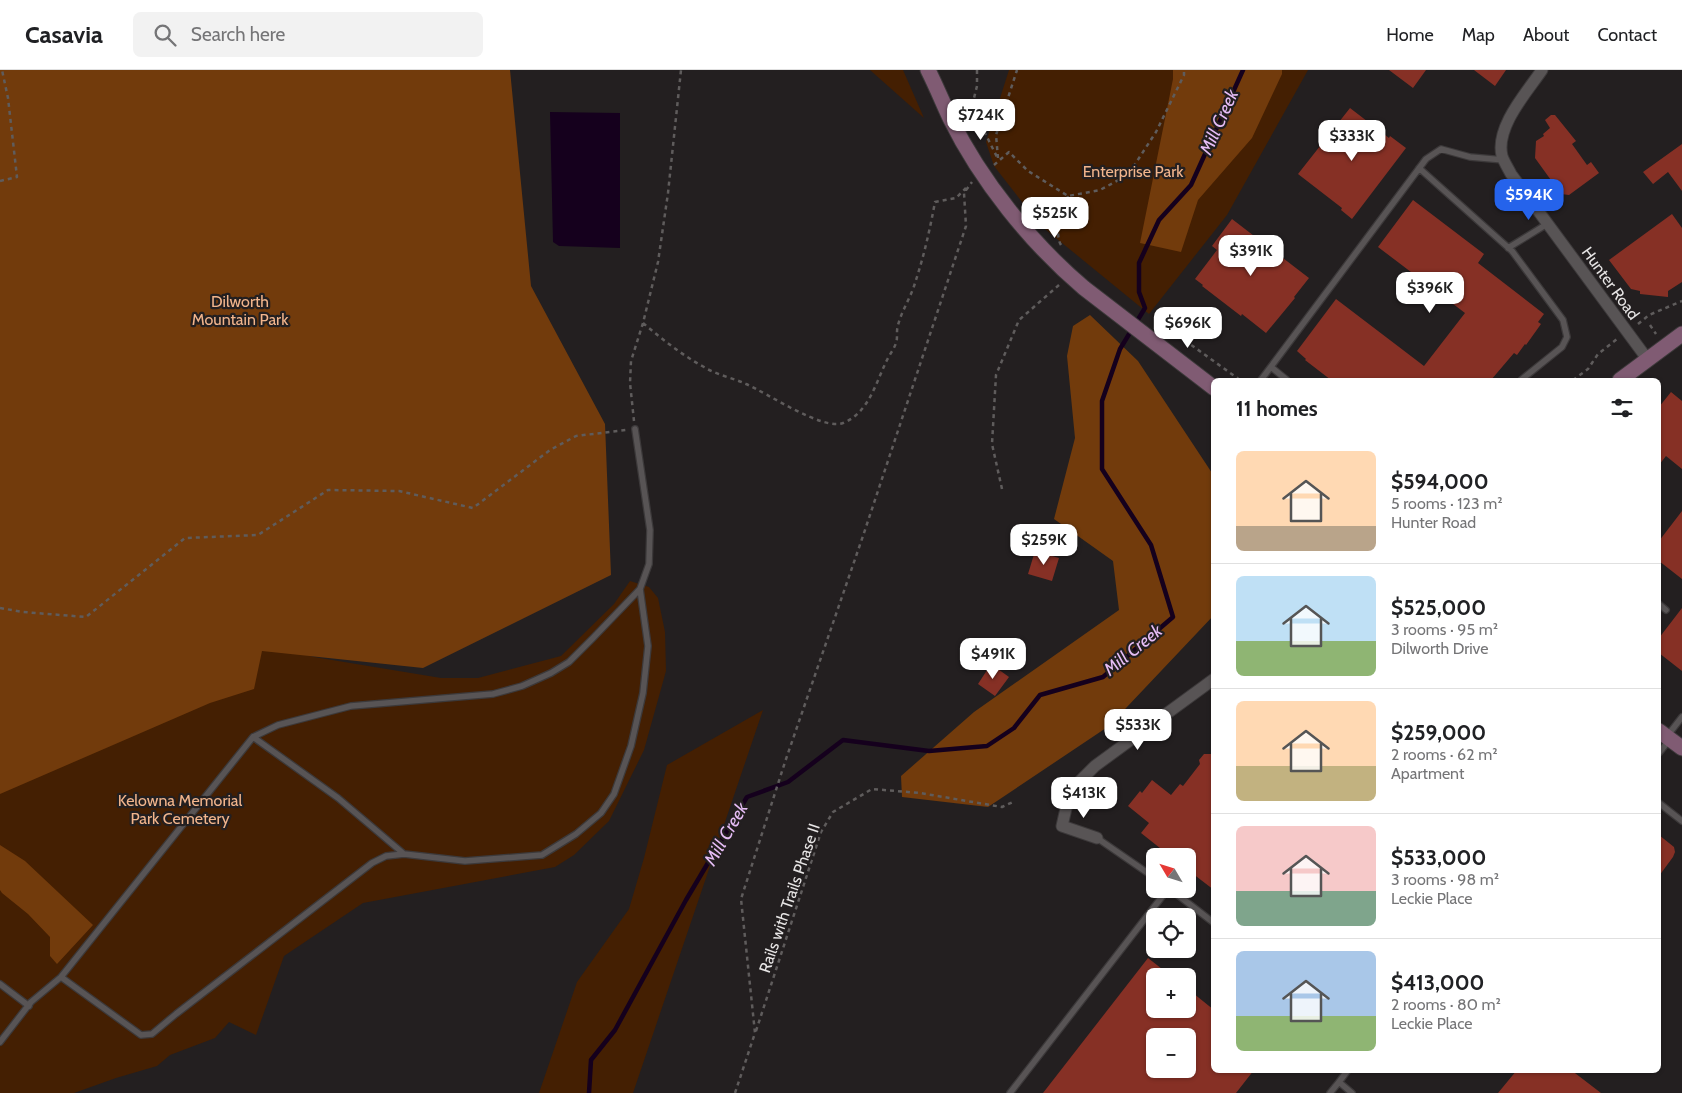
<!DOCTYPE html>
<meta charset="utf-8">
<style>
body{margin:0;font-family:Cabin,sans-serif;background:#f2f2f2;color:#202124;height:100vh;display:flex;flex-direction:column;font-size:19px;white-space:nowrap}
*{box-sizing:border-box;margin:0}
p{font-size:16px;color:#757577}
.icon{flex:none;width:28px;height:28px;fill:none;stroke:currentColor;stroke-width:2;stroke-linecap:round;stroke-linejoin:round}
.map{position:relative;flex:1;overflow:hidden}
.sheet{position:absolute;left:1211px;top:308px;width:450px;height:695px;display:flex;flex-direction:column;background:#fff;border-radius:8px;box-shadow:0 1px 4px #0004}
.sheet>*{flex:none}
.needle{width:32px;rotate:308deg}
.controls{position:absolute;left:1146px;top:778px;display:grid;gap:10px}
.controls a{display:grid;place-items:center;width:50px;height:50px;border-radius:8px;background:#fff;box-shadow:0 1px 4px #0004;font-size:25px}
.price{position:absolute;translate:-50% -42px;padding:0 11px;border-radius:10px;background:#fff;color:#222;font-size:16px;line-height:32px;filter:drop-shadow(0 1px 2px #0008)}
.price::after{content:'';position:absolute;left:50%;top:30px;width:15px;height:11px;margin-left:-8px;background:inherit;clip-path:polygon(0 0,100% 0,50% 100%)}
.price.selected{background:#2563eb;color:#fff}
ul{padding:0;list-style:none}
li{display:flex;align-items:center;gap:15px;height:125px;padding:0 25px}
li+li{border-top:1px solid #e0e0e0}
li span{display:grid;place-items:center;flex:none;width:140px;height:100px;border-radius:8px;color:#555}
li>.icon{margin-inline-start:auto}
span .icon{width:60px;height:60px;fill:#fffc;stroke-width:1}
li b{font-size:21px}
h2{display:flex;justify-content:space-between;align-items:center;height:60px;padding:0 25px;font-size:21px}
header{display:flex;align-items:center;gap:30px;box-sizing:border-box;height:70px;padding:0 25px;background:#fff;border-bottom:1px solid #e0e0e0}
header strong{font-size:24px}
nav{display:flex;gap:28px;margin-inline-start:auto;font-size:18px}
.search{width:350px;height:45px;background:#f2f2f2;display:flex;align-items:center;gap:12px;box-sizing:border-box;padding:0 18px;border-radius:8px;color:#757577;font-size:19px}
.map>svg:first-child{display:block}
.green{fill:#441f02}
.forest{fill:#723b0c}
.water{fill:#15001d}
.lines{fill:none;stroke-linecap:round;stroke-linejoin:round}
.stream{stroke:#15001d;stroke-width:4.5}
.building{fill:#863025;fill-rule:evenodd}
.lane-casing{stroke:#3c393a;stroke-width:8}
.street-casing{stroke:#3c393a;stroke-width:13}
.secondary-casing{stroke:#3c393a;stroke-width:17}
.path{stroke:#5f5c5c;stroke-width:2.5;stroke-dasharray:4 4;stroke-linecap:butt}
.lane{stroke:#585455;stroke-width:5.5}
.street{stroke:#585455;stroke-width:11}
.secondary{stroke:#805b73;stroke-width:15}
.labels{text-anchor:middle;stroke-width:4.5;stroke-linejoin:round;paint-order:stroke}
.park-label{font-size:16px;fill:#f2b58c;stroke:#231f20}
.street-label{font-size:16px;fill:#e7e5e5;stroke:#231f20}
.water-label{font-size:18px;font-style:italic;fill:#e6bdf6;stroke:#231f20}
</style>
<header>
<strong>Casavia</strong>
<div class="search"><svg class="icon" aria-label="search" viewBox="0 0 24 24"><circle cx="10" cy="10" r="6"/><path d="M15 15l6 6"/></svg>Search here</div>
<nav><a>Home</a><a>Map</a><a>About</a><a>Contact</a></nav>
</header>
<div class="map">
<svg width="1682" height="1023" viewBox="0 0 1682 1023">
<rect width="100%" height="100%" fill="#231f20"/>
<!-- green -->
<path class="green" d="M0,0l263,574 51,13 127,21h37l83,-22 53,-52 16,-23 19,6 9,11 7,34 1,39 -22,79 -35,71 -35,34 -19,12 -192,36 -79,53 -28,79 -27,-13 -14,16 -45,17 -13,11 -41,12 -42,15h-74z
M870,0h33l21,48z
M1009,0h299l-81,145 -78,99 -109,-89 -46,-59 -8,-24z
M763,640l-130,383h-94l38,-111 52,-73 15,-51 23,-93z"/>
<!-- forest -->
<path class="forest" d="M0,0h510l21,216 74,138 6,151 -188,93 -161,-17 -8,38 -44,14 -210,91z
M1173,0h109v4l-30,64 -54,62 -17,52 -41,-9 33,-164z
M1090,245l48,46 76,115v139l-105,111 -121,81 -86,-10 -1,-21 73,-64 145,-102 -6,-49 -59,-42 21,-81 -8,-82 6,-30z
M0,775l25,16 68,64 -36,39 -7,-8v-19l-22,-23 -26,-21 -2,-3z"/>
<!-- water -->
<path class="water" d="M550,42l70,1v135l-61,-2 -6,-4z"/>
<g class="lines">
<!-- stream -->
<path class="stream" d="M589,1023l2,-33 24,-30 71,-130 61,-103 41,-15 55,-42 86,11 58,-5 27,-18 26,-33 63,-18 70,-60 -22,-72 -49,-76v-68l18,-52 25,-41 -6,-16v-29l20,-43 32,-35 52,-115"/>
</g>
<!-- building -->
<path class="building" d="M1389,0h37l-13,18z
M1474,0h32l-11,16z
M1350,38l39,30 1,-2 16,12 -54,71 -11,-9 1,-2 -44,-34z
M1551,45h4l21,26 -4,3 15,21 4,-3 8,11 -30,22 -8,-1 -26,-36 1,-17 8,-5 -1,-2 7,-6 -5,-8z
M1682,74v47l-14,-19 -15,12 -10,-12z
M1413,130l71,54 -6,9 66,51 -6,8 3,2 -15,21 -1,-1 -8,11 -3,-2 -23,27h-160l-26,-20 1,-1 -9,-8 39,-52 88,67 41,-53 -87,-66z
M1672,144l10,14v54l-14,9v6l-28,-3v-3l-9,-2 -22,-29z
M1232,149l77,59 -15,19 1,1 -29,35 -24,-19 -1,2 -39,-30 1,-1 -8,-6 22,-29 -5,-4z
M1671,322l11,9v68l-16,-13 -7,9v-58z
M1682,441v68l-23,-18v-20z
M1035,481l24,7 -7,23 -24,-7z
M1682,538v63l-23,-18v-15z
M991,594l18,13 -14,19 -17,-12z
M1204,684h10v136l-26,-20v-14h-18l-29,-23 8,-10 -21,-17 12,-15 2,2 10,-13 19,15 9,-11 3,2 17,-22 -1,-4z
M1659,765l15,12 1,5 -2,5 -14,19z
M1148,888l23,18h-16v33h33v-20l26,21v60h40l-18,23h-193zM1155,966h33v33h-33z
M1517,1000h54l30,23h-103z"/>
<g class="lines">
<!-- lane casing -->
<g class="lane-casing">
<path id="lane" d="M1419,98l93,83 51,69 4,17 -5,10 -41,33
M1508,178l39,-24
M1271,297l16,13
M1261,310l165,-221 15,-10 29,8 34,3
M1659,534l7,6
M1668,665l14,-18
M253,667l85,61 66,56 61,7 77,-6 34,-21 25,-21 13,-19 17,-48 12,-53 5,-47 -8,-57
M1659,683l11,-14
M1659,733l23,18
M1097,768l58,40
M1170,819l44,34
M61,907l80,58 11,-1 24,-20 196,-151 14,-7 18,-2
M0,914l29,22
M0,972l31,-40 30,-25 192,-240 25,-12 73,-19 142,-12 29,-8 29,-13 18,-11 24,-24 47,-49 9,-25 1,-34 -15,-101
M1348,1000l-9,12 13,11
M1010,1023l158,-204
M1330,1023l9,-11"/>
</g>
<!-- street casing -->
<g class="street-casing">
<path id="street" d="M1542,0c-15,22 -47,57 -40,86 2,6 6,12 9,18l137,186
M1097,768l-35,-12 8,-35 25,-25 119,-87"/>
</g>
<!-- secondary casing -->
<g class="secondary-casing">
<path id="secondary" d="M928,0c8,16 15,33 22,48 31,63 81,125 134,170l130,100
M1620,310l62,-46
M1659,661l23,17"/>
</g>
<!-- path -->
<path class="path" d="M977,0v16l-4,16 7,21 18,36
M998,88l-2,-23 21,-65
M994,95l15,-13 19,19 40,25 32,-6 28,-15 28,-43 28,-57v-5
M0,111l17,-4 -9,-79 -6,-28
M1061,175c-8,-13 3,-35 7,-49
M643,253c20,17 39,32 61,44 13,8 29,11 42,17 21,9 77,47 97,39 26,-10 33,-41 44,-63 3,-6 7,-11 9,-17 2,-5 0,-12 2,-18 4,-15 13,-28 17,-42 9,-27 15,-54 20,-81l21,-4 10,-10
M1638,254l11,-9 33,-14
M1157,255l12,4 71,51
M1650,255l6,9
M1573,310l15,-11 10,-15 19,-15
M634,351l-4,-38 1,-22 12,-38 15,-61 10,-69 13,-123
M1002,419l-10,-45 4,-69 23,-55 40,-35
M0,538l23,4 63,5 99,-79 73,-3 70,-45 71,1 74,17 77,-58 26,-14 50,-6
M756,961l65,-199 12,-20 39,-23 48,4 82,14 13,-6
M735,1023l20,-60 -14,-134 44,-137 78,-226 103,-310 -2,-33 8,-11"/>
<!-- lane -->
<use href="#lane" class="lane"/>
<!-- street -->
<use href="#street" class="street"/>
<!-- secondary -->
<use href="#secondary" class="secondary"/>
</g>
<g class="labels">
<!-- park labels -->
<g class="park-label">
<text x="1133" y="107">Enterprise Park</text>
<text x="240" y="237">Dilworth<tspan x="240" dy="18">Mountain Park</tspan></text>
<text x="180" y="736">Kelowna Memorial<tspan x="180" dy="18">Park Cemetery</tspan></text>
</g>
<!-- street labels -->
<g class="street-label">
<text transform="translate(1611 213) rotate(54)" y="6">Hunter Road</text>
<text transform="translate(789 828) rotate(-71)" y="6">Rails with Trails Phase II</text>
</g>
<!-- water labels -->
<g class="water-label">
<text transform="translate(1219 52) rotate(-66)" y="6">Mill Creek</text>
<text transform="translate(1133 580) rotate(-39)" y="6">Mill Creek</text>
<text transform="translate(726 764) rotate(-60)" y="6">Mill Creek</text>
</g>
</g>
</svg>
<div class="controls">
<a><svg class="needle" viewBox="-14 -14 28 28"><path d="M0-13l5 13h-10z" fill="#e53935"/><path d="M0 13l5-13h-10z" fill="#757577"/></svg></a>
<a><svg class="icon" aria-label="locate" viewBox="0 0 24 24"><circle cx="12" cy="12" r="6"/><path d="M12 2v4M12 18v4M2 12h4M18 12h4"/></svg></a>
<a>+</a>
<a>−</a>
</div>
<b class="price" style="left:981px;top:71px">$724K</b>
<b class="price" style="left:1352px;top:92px">$333K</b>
<b class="price selected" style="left:1529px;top:151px">$594K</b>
<b class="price" style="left:1055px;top:169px">$525K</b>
<b class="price" style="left:1251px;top:207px">$391K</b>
<b class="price" style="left:1430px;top:244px">$396K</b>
<b class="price" style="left:1188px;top:279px">$696K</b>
<b class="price" style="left:1044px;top:496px">$259K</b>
<b class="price" style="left:993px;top:610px">$491K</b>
<b class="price" style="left:1138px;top:681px">$533K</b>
<b class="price" style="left:1084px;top:749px">$413K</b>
<section class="sheet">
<h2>11 homes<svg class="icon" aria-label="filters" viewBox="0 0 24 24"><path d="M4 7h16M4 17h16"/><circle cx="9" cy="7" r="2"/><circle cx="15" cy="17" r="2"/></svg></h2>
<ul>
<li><span style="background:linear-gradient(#ffd9b3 75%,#b9a48a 0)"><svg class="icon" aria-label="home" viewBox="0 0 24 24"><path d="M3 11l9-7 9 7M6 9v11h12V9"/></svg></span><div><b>$594,000</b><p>5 rooms · 123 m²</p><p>Hunter Road</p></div></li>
<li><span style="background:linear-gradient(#bfe0f5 65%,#8fb573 0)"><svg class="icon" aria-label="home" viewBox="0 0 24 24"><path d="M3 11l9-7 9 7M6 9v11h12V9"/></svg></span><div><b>$525,000</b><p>3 rooms · 95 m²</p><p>Dilworth Drive</p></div></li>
<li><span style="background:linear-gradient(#ffd9b3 65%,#c2b280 0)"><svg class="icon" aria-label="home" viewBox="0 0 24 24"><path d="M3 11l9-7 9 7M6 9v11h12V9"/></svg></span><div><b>$259,000</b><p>2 rooms · 62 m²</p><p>Apartment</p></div></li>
<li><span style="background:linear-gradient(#f6c9c9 65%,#7fa58c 0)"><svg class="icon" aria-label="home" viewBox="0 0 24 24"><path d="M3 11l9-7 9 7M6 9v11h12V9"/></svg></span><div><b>$533,000</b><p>3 rooms · 98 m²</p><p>Leckie Place</p></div></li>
<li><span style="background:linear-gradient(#a9c7e8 65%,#8fb573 0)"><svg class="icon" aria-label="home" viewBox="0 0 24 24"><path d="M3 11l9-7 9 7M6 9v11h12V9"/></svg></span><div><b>$413,000</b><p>2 rooms · 80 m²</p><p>Leckie Place</p></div></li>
</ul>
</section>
</div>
